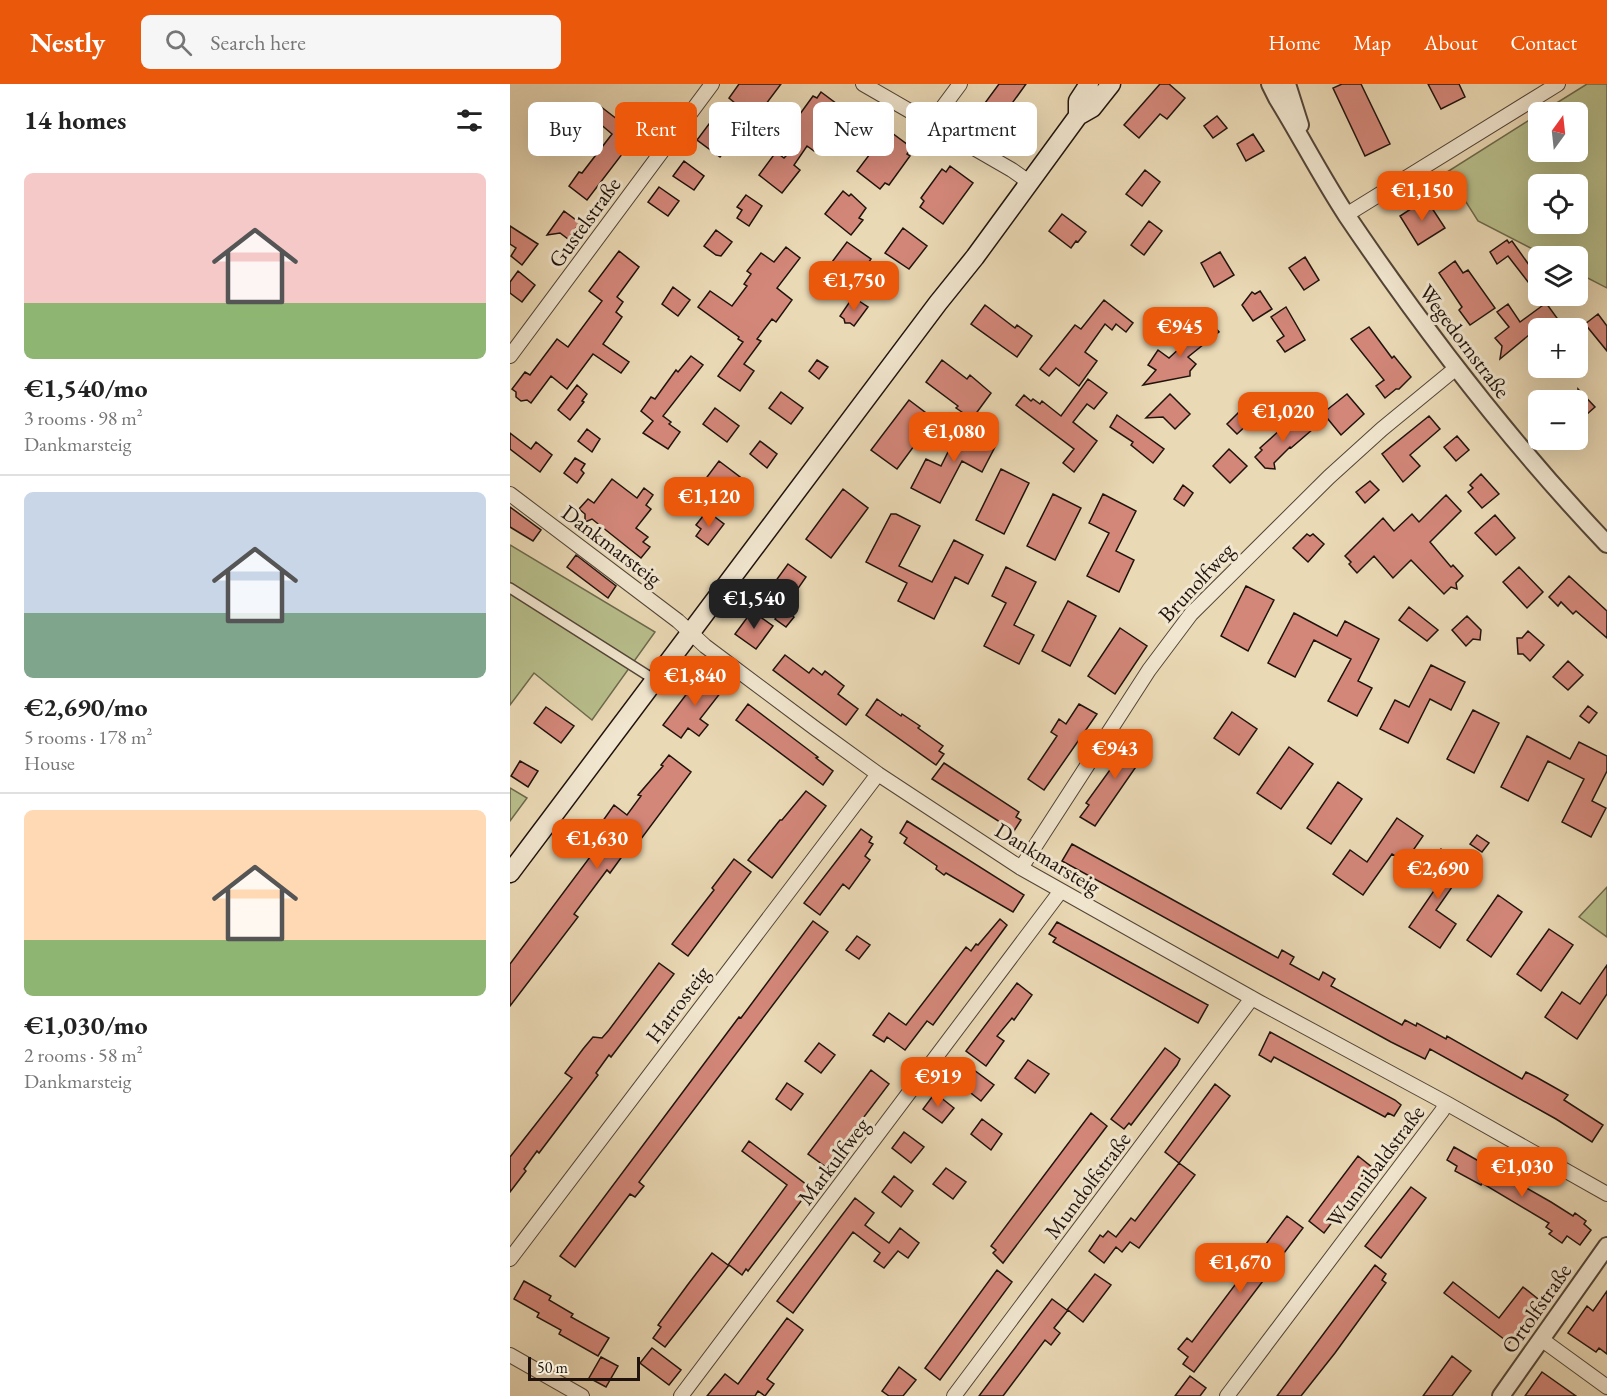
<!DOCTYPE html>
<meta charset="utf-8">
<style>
body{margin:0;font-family:"EB Garamond",serif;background:#f6f6f6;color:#222;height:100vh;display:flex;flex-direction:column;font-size:22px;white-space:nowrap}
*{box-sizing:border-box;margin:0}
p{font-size:20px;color:#767676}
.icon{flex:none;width:33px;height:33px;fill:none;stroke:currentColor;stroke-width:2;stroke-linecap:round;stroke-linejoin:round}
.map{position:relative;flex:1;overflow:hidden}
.drawer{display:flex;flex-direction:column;background:#fff;width:510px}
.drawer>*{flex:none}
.top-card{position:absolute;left:18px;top:18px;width:570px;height:54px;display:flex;gap:12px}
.needle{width:39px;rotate:15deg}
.buttons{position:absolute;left:1018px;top:18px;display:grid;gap:12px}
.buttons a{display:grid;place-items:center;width:60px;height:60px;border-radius:9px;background:#fff;box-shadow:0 6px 24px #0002;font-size:30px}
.scale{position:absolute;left:18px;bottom:15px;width:112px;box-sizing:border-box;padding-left:6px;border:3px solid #20130d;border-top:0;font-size:16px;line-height:21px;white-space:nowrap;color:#20130d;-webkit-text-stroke:4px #f1e6cf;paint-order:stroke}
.price{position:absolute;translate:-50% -51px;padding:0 14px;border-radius:12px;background:#ea580c;color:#fff;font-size:20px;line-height:39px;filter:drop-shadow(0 2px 3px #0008)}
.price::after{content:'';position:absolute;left:50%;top:36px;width:18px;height:14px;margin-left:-9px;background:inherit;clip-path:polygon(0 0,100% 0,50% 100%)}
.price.active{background:#222;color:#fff}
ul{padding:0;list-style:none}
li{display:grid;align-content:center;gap:12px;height:318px;padding:0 24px}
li+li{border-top:2px solid #e0e0e0}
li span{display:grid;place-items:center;height:186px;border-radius:9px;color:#555}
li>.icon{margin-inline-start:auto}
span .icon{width:108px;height:108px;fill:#fffc;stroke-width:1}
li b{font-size:26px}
h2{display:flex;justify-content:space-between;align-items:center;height:72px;padding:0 24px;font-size:26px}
.chip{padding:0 21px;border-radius:9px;background:#fff;box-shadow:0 6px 24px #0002;font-size:21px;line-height:54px}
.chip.active{background:#ea580c;color:#fff}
header{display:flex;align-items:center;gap:36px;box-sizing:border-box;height:84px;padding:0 30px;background:#ea580c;color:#fff}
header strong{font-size:28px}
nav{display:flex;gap:33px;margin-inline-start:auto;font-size:21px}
.search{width:420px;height:54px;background:#f6f6f6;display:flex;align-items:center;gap:15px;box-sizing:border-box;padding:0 21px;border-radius:9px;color:#767676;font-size:22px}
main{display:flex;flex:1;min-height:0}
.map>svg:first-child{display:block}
.green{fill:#b8bf8c;stroke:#6c694c;stroke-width:1.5;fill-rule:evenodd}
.building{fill:#d38779;stroke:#20130d;stroke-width:1.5}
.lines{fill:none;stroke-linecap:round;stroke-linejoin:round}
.pedestrian-casing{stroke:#524437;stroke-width:12}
.minor-casing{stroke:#524437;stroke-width:16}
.tertiary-casing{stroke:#524437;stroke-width:20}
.secondary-casing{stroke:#20130d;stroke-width:21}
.pedestrian{stroke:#f1e6cf;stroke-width:9}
.minor{stroke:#f1e6cf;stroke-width:14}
.tertiary{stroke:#f1e6cf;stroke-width:16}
.secondary{stroke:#f1e6cf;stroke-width:18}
.labels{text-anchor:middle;stroke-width:6;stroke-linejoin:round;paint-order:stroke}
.street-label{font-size:22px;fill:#20130d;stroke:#f1e6cf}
</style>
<header>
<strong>Nestly</strong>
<div class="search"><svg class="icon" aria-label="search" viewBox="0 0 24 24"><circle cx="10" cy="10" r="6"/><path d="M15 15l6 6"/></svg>Search here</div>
<nav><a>Home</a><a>Map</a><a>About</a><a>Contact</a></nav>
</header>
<main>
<section class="drawer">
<h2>14 homes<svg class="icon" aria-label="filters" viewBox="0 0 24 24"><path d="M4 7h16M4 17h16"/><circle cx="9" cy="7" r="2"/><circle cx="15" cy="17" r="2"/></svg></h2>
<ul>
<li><span style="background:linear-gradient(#f6c9c9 70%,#8fb573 0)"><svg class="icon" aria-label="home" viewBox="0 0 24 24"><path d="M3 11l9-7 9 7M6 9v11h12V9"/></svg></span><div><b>€1,540/mo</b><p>3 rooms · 98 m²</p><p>Dankmarsteig</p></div></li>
<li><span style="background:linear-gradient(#c9d6e8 65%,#7fa58c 0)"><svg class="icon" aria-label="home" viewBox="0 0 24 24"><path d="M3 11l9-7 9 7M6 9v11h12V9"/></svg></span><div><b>€2,690/mo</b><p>5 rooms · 178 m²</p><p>House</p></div></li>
<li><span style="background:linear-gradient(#ffd9b3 70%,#8fb573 0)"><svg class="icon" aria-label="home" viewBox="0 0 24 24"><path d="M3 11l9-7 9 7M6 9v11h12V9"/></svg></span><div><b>€1,030/mo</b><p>2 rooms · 58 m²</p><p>Dankmarsteig</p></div></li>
</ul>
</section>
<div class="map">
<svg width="1097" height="1312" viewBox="0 0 1097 1312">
<rect width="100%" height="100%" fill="#ead9b5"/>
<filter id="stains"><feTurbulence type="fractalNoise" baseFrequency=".00333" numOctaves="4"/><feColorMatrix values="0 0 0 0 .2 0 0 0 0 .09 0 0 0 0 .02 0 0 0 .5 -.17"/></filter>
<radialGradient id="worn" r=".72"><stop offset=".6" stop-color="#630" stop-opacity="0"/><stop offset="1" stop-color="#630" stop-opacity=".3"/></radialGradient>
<!-- green -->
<path class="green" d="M1077,0h20v204l-29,-15v-17h-32l-68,-35 -31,-49 92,-58v38h39v-40h-36zM1068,100v40h-39v-40z
M438,29l16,9 -5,9 -16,-8z
M0,461l145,87 -63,88 -58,-47 -24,32z
M0,704l17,10 -17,23z
M1097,803v50l-28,-20z"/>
<!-- building -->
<path class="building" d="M229,0h42l-21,28 -4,-2 -4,5 -8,-5 -14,18 8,6 -18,23 -23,-17 18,-24 6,5 14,-18 -6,-5z
M489,0h27l-26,36 -18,-13z
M650,0h9l16,14 -18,21 -7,-5 -21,24 -15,-13z
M832,0h19l29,60 -25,12 -32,-68z
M918,0h31l6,13 -24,12z
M311,8l24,18 -31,41 -7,-5 -13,19 6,5 -18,23 -23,-18 17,-23 8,6 16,-17 -9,-7 4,-7 -3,-2 21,-29 4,2z
M90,22l22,17 2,-3 15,12 -52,68 -18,-14 10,-14 3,1 30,-39 -20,-17z
M707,32l10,12 -14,10 -9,-12z
M378,46l24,18 -5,6 3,2 -21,29 -4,-2 -5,6 -23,-18z
M743,50l11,17 -18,10 -9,-17z
M174,77l20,15 -10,14 -21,-14z
M440,82l23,17 -30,41 -23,-17 4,-6 -3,-3 21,-29 4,3z
M635,86l15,12 -18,24 -16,-12z
M149,103l20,14 -11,15 -20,-14z
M333,107l6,5 2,-2 15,14 -7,10 4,2 -12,15 -26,-21z
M236,111l16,11 -13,20 -12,-8 5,-8 -5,-3z
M916,115l19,29 -27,17 -18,-29z
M54,127l16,12 -12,16 -8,-6 -13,2z
M552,130l24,18 -8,10 -2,-1 -5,7 -22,-17z
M639,137l13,10 -18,24 -13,-10z
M0,142l28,18 -16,21 -11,-9 5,-8 -6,-4z
M393,144l24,18 -18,23 -24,-16z
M206,146l16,12 -11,14 -5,-1 -12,-9z
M997,156l2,3 3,-2 27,38v3l-7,5 -24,-31 -11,8 -7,-12z
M337,158l24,17 -15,21 -24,-18z
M276,163l14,11 -23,30 15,12 -16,22 -4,-3 -15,20 4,2 -17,23 10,7 -14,20 -22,-15 25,-34 -5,-3 1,-2 -41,-30 12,-16 22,15 15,-20 -3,-2 7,-10 -4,-3 14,-18 13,9z
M109,167l20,16 -22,30 6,5 -7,10 6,5 -19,27 26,18 -8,11 -28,-19 -26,35 -16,-13 -20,27 -4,-3 -6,1 -5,-4v-5l-4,-3 13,-17 5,3 27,-36 11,8 34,-46 -13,-10z
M710,168l14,23 -20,12 -13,-24z
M795,173l14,23 -15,10 -15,-22z
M945,177l8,12 5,-3 27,38 -25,17 -11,-15 3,-3 -23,-34z
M8,187l17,14 -13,17 -12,-9v-11z
M163,203l17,13 -12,16 -16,-12z
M750,207l12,18 -19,12 -11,-16 10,-13 3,2z
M343,213l15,10 -14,19 -4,-3h-5l-1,-4 -4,-3z
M594,216l29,23 -7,9 -10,-8 -4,6 -7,-6 -20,28 12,9 -18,25 -23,-18 -7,8 -9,-7 35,-44 6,4z
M1036,219l11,15 -14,10h-4l-2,5 -2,-3 -35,29 2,-13 -7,-8 14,-11 -12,-15 11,-8 12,18z
M475,221l30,23 2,-3 15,11 -15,21 -46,-33z
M776,223l19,33 -20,12 -8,-11 7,-5 -13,-19z
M1088,230l9,12v25l-22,-27z
M699,237l10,11 -31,25 8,7 -6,7v5l-47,9 13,-15 -8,-5 10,-15 11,8z
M859,243l23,31 2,-2 17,21 -12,12h-3l-11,9 -9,-12 8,-6 -33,-41z
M181,272l12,9 -40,51 8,6 -2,2 11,8 -12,17 -25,-16 10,-12 -12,-10 10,-14 4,2 21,-29 2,2z
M307,276l11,7 -9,12 -10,-8z
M432,276l25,19 3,-4 21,18 -19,26 -16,-11 2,-2 -32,-24z
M578,295l19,14 -13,16 -7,-5 -14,18 24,19 -23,31 -11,-9 11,-14 -58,-44 8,-10 7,6 2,-2 7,5 2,-3 19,15z
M67,301l10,9 -5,7 2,1 -14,18 -12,-10z
M1068,305l17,18 -17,15z
M271,308l22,16 -12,16 -22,-16z
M660,310l20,20 -15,15 -12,-12 -17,1z
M837,310l17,20 -23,21 -18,-22z
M399,316l25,19 -37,50 -26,-19z
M205,324l24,18 -12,16 -24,-18z
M730,327l11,10 -14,13 -10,-10z
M607,331l47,34 -11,14 -22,-18 2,-3 -23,-15z
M791,332l12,13 -22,19 -1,-1 -16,16 1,6 -10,-1 -10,-11 7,-7 -2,-2 21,-19 4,3z
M919,332l11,13 -30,26 10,11 -17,16 -21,-28z
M452,340l35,19 -15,29 -20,-11 -22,42 -29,-15 15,-29 15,7z
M77,345l13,10 -8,13 -14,-11z
M0,349l21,16 5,-7 16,13 -12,17 -30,-23z
M947,352l12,14 -13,11 -12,-14z
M250,357l17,13 -10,14 -17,-14z
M719,365l18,17 -17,17 -17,-17z
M65,374l10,6 -4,6 3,3 -7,10 -13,-10z
M209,377l25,19 -15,20 -25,-19z
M491,385l28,14 -25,51 -28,-14z
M971,390l18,20 -17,14 -14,-16 5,-4 -3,-3z
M102,395l25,19 7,-10 9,7 -7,10 5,4 -15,19 12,9 -5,5 7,5 -9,11 -49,-39 -7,3v-8l-6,-5 9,-10 6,4z
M860,397l9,9 -14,13 -9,-11z
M673,401l10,8 -9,13 -10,-7z
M333,405l25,19 -37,50 -25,-19z
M543,410l28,14 -26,52 -28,-14z
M593,410l33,17 -20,40 18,9 -15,32 -32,-16 22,-43 -20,-10z
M936,411l15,16 -31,31 21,25 2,-2 10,11 -7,7 1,6 -6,-2 -7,7 -33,-34 -18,18 -19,-22 -17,17 -8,-9 2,-2 -6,-6 38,-38 11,13 18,-17 7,8z
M0,423l31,23 -8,11 -23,-14z
M197,427l17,13 -16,21 -12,-9 5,-7 -5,-4z
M381,430h5l24,12 -21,40 33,16 22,-42 29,15 -15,29 -13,-7 -21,42 -36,-18 9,-18 -41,-21z
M985,431l20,23 -19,17 -21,-22z
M797,450l3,2 3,-2 11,10 -16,18 -15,-14z
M66,471l40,31 -8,12 -41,-31z
M278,480l18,13 -16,23 -18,-14z
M496,483l30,15 -22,43 20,10 -15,29 -35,-18 22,-43 -14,-7z
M1009,483l24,25 -16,16 -24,-26z
M1059,492l38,35v27l-31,-27 -3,3 -12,-12 -3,4 -9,-9z
M736,502l28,14 -26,51 -27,-15z
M558,517l28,15 -26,50 -28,-15z
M899,523l29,23 -11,11 -28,-21z
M273,524l11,9 -8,10 -11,-8z
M242,527l21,15 -17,23 -21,-15z
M784,529l43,23 8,-15 34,18 -21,42 14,7 -15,28 -29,-15 23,-42 -37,-19 -19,37 -27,-14z
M957,532l14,14 -1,10 -7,-1 -7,7 -14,-16z
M610,544l27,18 -32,48 -27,-18z
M1018,547l16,14 -14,16 -7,-7h-5l-1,-16h5z
M275,571l24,18 4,-5 9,7 3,-4 19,15 -6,8 20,15 -12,16 -73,-55z
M1058,577l15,14 -15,15 -15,-13z
M921,581l34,17 -14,28 -21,-11 -22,44 -28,-14 15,-29 14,7z
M194,587l21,16 -25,32 8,6 -9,11 -11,-8 -7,10 -18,-13z
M367,615l24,17 1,-2 18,12 -2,2 25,18 -4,5 5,3 -8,11 -70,-50z
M238,620l70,53 -2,1 17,13 -10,14 -87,-65z
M569,620l18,10 -53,76 -16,-11 29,-43 -6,-4 8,-13 7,5z
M1078,622l9,7 -8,10 -9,-7z
M36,623l28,19 -13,17 -27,-20z
M963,626l26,13 -25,50 -27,-14z
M722,628l25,17 -18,26 -25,-17z
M626,650l15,11 -56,81 -15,-9 9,-12 -3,-2z
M1017,652l43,23 9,-17 28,14v15l-15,30 14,7 -15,29 -29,-15 22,-43 -36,-18 -20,40 -27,-14z
M779,663l24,17 -32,45 -24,-16z
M159,671l22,17 -56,75 -4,-3 -21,29 -3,-3 -33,44 4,3 -68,89v-42l101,-135 -9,-7 12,-17 13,10 14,-19 -3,-1 25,-29 -2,-1z
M10,677l18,10 -10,16 -17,-11z
M434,679l75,49 -3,5 5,3 -7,11 -82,-52z
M828,698l24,17 -31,45 -24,-16z
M296,707l20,15 -54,72 -24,-18 32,-40h2z
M887,734l26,18 -18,26 -13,-8 -29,41 -30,-21 17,-24 17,12z
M397,737l117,74 -11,17 -67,-39 -2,2 -8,-6 1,-3 -33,-23 3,-5 -7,-5z
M351,745l11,8 -3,5 4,2 -8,12 5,4 -21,29 -6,-5 -23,31 -16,-12z
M967,751l12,8 -7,9 -12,-8z
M562,760l197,109 9,5 4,-8 12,7 -4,7 29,16 4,-8 12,7 -4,7 71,39 3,-5 11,6 1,-3 29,16 1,-3 75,43 4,-7 10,5 32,18 -4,5 39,25 -11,17 -36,-23 -126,-70 -5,10 -34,-17 -329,-181z
M931,765l25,18 -30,43 20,14 -16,24 -31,-21 29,-42 -14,-10z
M224,775l17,13 -63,84 -16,-12 42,-54 -2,-2z
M988,811l24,17 -31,45 -24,-17z
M490,835l7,6 -74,100 -6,-4 -22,29 -18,-13 -3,5 -11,-7 16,-22 17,12 60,-78 5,4 5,-7 2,1z
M303,837l15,11 -189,250 5,4 -9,11 -5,-3 -55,73 -15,-11 179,-239 2,1z
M547,838l151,83 -10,18 -145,-81 3,-4 -7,-4z
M1039,845l24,16 -32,46 -24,-17z
M347,852l13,9 -11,14 -13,-9z
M149,879l15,11 -63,83 -2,-2 -13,18 2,2 -59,78 -2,-2 -13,18 2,2 -16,21v-35l62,-79 -7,-5 18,-24 10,-12 9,1 7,-8z
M1097,881v29l-30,45 -32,-22 17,-25 18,12z
M507,899l15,12 -18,25 -2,-2 -15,18 7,5 -18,25 -20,-15z
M760,948l125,68 6,5 -7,11 -6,-3 -3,4 -111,-60 -3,5 -12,-7z
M309,959l16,12 -14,18 -16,-12z
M655,964l15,11 -3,6 -46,60 -2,-2 -5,6 -13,-10z
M518,976l21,14 -14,19 -20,-15z
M361,986l18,14 -63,83 -18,-13z
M464,986l20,15 -13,16 -19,-15z
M277,999l16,11 -12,16 -15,-11z
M705,1000l15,12 -51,67 -14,-11z
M425,1009l19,15 -12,15 -19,-14z
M581,1029l16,13 -104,137 -10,-10 3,-3 -5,-4z
M472,1035l20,15 -11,16 -20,-16z
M394,1048l20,15 -13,16 -19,-15z
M239,1057l62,47 -63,83 -2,-2 -4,6 -13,-10 -64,82 -12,-9 8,-11 -3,-2 31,-42 23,-30 16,12 59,-80 -45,-34z
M944,1063l97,55 22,14 2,-3 11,8 -2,3 7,6 -11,15 -13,-9 -5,7 -13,-9 3,-3 -6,-4 3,-4 -67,-40 -1,2 -26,-14 2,-5 -10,-6z
M848,1072l15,12 -49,65 -15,-12z
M669,1079l16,12 -56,73 -9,-6 -8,10 -6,-5 -12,16 -15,-12 11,-16 3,2 5,-6 8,6 15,-19 4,3z
M436,1084l20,14 -13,17 -20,-15z
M384,1092l19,15 -12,16 -19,-15z
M901,1103l15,11 -45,60 -16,-12z
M345,1114l19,15 -9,12 24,18 11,-15 19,15 -11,15 -10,-7 -14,17 -10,-7 6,-8 -27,-21 -60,81 -16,-12z
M777,1132l16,12 -109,144 -11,-8 5,-7 -10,-8 9,-11 5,4z
M865,1181l11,9 -4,6 4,3 -51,70 -34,43h-24z
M487,1186l15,12 -72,98 -15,-12z
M585,1190l16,11 -28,37 -15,-12 -14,18 6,5 -9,12 -6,-5 -42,56h-24l73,-97 15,11z
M14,1197l27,15 -2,4 24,14 -2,3 38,21 -11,18 -39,-22 2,-4 -24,-13 2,-4 -25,-14z
M943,1198l46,36 24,-31 19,15 -33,41 -65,-50z
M1097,1207v63l-8,-6 -3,4 -28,-19 19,-27 6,5z
M277,1234l16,12 -36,49 7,5 -9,12 -7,-5 -3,5h-48l18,-22 13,10z
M142,1264l29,22 -12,15 -29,-22z
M942,1272l19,15 -10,13 -9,12h-29z
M91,1273l17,9 -12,21 -17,-9z
M389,1283l17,13 -13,16h-14l-7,-5z
M1032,1288l34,24h-51z
M680,1292l16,12 -6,8h-25z"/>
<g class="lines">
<!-- pedestrian casing -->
<g class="pedestrian-casing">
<path id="pedestrian" d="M0,504l145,92"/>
</g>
<!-- minor casing -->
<g class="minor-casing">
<path id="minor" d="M353,0l149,86 17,12
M421,39l29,-39
M836,131l212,-131
M0,272l202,-272
M0,410l168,127 27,25 111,83 62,45 143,94 238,134 187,101 161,91
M511,784l128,-198 42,-56 138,-137 53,-48 73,-60
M0,1175l368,-485
M1031,1255l66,48
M0,1271l72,41
M171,1312l379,-504
M444,1312l298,-398
M717,1312l215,-285 4,-8"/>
</g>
<!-- tertiary casing -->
<g class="tertiary-casing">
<path id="tertiary" d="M760,0l7,14c24,39 45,80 70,118 79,117 162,225 260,328
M777,0l13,41
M991,1312l106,-150"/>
</g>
<!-- secondary casing -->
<g class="secondary-casing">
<path id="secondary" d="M568,32v-15l11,-17
M0,789l428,-570 37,-46 103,-141 14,-8 19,-24"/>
</g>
<!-- pedestrian -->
<use href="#pedestrian" class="pedestrian"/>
<!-- minor -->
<use href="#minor" class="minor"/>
<!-- tertiary -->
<use href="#tertiary" class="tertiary"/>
<!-- secondary -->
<use href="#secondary" class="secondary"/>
</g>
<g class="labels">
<!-- street labels -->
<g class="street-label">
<text transform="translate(74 138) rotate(-54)" y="8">Gustelstraße</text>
<text transform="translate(955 257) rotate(53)" y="8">Wegedornstraße</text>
<text transform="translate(102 461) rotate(37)" y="8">Dankmarsteig</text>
<text transform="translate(686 498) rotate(-47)" y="8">Brunolfweg</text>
<text transform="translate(538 774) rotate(31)" y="8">Dankmarsteig</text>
<text transform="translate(167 920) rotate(-53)" y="8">Harrosteig</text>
<text transform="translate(323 1077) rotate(-53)" y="8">Markulfweg</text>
<text transform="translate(865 1082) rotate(-53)" y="8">Wunnibaldstraße</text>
<text transform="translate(577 1101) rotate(-53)" y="8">Mundolfstraße</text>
<text transform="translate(1026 1224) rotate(-55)" y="8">Ortolfstraße</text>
</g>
</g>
<rect width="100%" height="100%" filter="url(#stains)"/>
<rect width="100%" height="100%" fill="url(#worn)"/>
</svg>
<div class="buttons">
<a><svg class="needle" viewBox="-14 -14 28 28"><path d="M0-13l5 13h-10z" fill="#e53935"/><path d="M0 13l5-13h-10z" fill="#767676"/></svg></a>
<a><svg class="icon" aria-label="locate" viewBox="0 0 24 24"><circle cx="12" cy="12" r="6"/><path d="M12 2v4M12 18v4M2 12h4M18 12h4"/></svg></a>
<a><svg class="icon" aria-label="layers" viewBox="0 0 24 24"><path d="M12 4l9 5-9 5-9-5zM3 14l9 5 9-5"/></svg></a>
<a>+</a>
<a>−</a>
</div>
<div class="scale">50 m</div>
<b class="price" style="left:912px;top:138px">€1,150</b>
<b class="price" style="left:344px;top:228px">€1,750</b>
<b class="price" style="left:670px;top:274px">€945</b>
<b class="price" style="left:773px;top:359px">€1,020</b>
<b class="price" style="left:444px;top:379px">€1,080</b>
<b class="price" style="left:199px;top:444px">€1,120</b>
<b class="price active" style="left:244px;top:546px">€1,540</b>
<b class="price" style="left:185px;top:623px">€1,840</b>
<b class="price" style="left:605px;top:696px">€943</b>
<b class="price" style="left:87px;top:786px">€1,630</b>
<b class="price" style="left:928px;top:816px">€2,690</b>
<b class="price" style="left:428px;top:1024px">€919</b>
<b class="price" style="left:1012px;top:1114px">€1,030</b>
<b class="price" style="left:730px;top:1210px">€1,670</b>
<div class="top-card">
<a class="chip">Buy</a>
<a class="chip active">Rent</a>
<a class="chip">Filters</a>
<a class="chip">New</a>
<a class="chip">Apartment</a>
</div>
</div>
</main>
